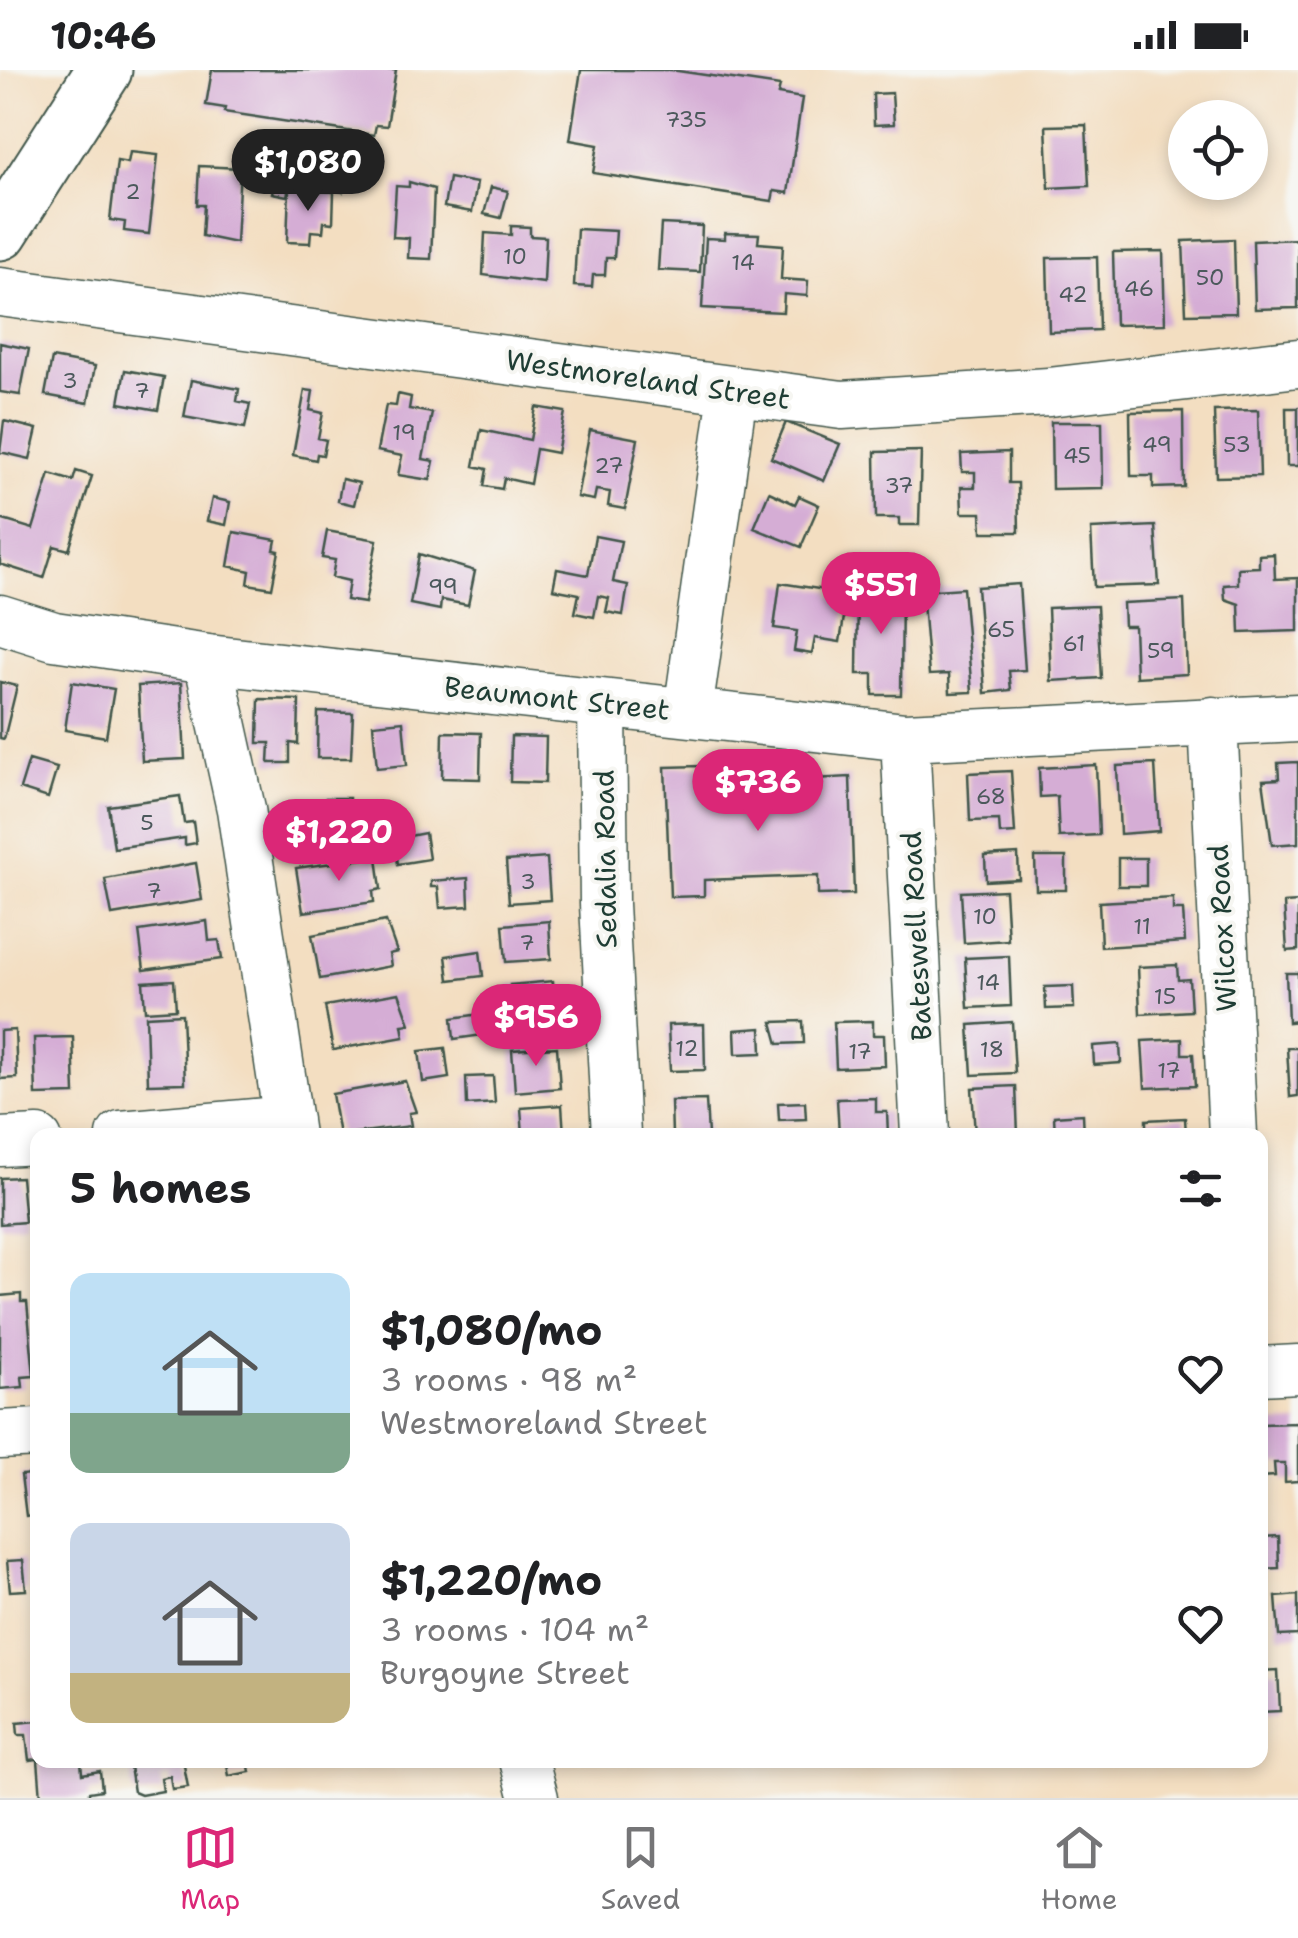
<!DOCTYPE html>
<meta charset="utf-8">
<style>
body{margin:0;font-family:"Shantell Sans",sans-serif;background:#f6f6f6;color:#202124;height:100vh;display:flex;flex-direction:column;font-size:38px;white-space:nowrap}
*{box-sizing:border-box;margin:0}
p{font-size:32px;color:#757577}
.icon{flex:none;width:55px;height:55px;fill:none;stroke:currentColor;stroke-width:2;stroke-linecap:round;stroke-linejoin:round}
.map{position:relative;flex:1;overflow:hidden}
.side{position:absolute;left:30px;top:1058px;width:1238px;height:640px;display:flex;flex-direction:column;background:#fff;border-radius:20px;box-shadow:0 5px 15px #0003}
.side>*{flex:none}
.buttons{position:absolute;left:1168px;top:30px;display:grid;gap:20px}
.buttons a{display:grid;place-items:center;width:100px;height:100px;border-radius:50%;background:#fff;box-shadow:0 5px 15px #0003;font-size:50px}
.price{position:absolute;translate:-50% -85px;padding:0 22px;border-radius:35px;background:#db2777;color:#fff;font-size:32px;line-height:65px;filter:drop-shadow(0 2px 5px #0008)}
.price::after{content:'';position:absolute;left:50%;top:60px;width:30px;height:22px;margin-left:-15px;background:inherit;clip-path:polygon(0 0,100% 0,50% 100%)}
.price.active{background:#222;color:#fff}
ul{padding:0;list-style:none}
li{display:flex;align-items:center;gap:30px;height:250px;padding:0 40px}
li span{display:grid;place-items:center;flex:none;width:280px;height:200px;border-radius:20px;color:#555}
li>.icon{margin-inline-start:auto}
span .icon{width:120px;height:120px;fill:#fffc;stroke-width:1}
li b{font-size:42px}
h2{display:flex;justify-content:space-between;align-items:center;height:120px;padding:0 40px;font-size:42px}
.status{display:flex;justify-content:space-between;align-items:center;height:70px;padding:0 50px;background:#fff;direction:ltr}
.status svg{height:28px;fill:currentColor}
.dock{display:flex;justify-content:space-around;align-items:center;height:140px;border-top:2px solid #e0e0e0;background:#fff;font-size:28px;color:#757577}
.dock a{display:grid;justify-items:center;gap:5px}
.dock .active{color:#db2777}
.map>svg:first-child{display:block}
.building{fill:#d5add5}
.lines{fill:none;stroke-linecap:round;stroke-linejoin:round}
.minor-casing{stroke:#3f5549;stroke-width:51}
.major-casing{stroke:#3f5549;stroke-width:59}
.minor{stroke:#fff;stroke-width:48}
.major{stroke:#fff;stroke-width:55}
.labels{text-anchor:middle;stroke-width:8;stroke-linejoin:round;paint-order:stroke}
.number-label{font-size:22px;fill:#4c595c}
.street-label{font-size:28px;fill:#1f3d34;stroke:#f6f6f2}
</style>
<div class="status"><b>10:46</b><svg viewBox="0 0 49 12"><path d="M0 12V9h3v3zM5 12V6h3v6zM10 12V3h3v9zM15 12V0h3v12zM26 1h20v11H26zM47 4h2v5h-2z"/></svg></div>
<div class="map">
<svg width="1298" height="1728" viewBox="0 0 1298 1728">
<rect width="100%" height="100%" fill="#f6f6f2"/>
<filter id="ink" filterUnits="userSpaceOnUse"><feTurbulence type="fractalNoise" baseFrequency=".01" numOctaves="2"/><feDisplacementMap in="SourceGraphic" scale="20" xChannelSelector="R" yChannelSelector="G"/><feConvolveMatrix kernelMatrix="1 2 1 2 8 2 1 2 1" color-interpolation-filters="sRGB"/></filter>
<filter id="wash" filterUnits="userSpaceOnUse"><feTurbulence type="fractalNoise" baseFrequency=".0048" numOctaves="4" result="noise"/><feDisplacementMap in="SourceGraphic" scale="40" xChannelSelector="R" yChannelSelector="G"/><feGaussianBlur stdDeviation="2.25" result="paint"/><feColorMatrix in="noise" values="0 0 0 0 0 0 0 0 0 0 0 0 0 0 0 0 0 1.4 0 .05"/><feComposite in="paint" operator="in"/></filter>
<g filter="url(#wash)">
<rect width="100%" height="100%" fill="#f3dec1"/>
<g id="blocks">
<!-- building -->
<path class="building" d="M212,0h184l-9,56 -11,-1 -2,10 -150,-23 1,-4 -19,-3z
M581,0h90l109,16 -2,8 24,4 -14,95 -14,-2 -2,10 -179,-28 5,-28 -28,-5z
M892,23l2,31 -20,1 -1,-31z
M1086,55l3,61 -40,2 -3,-62z
M130,82l28,3 -9,79 -25,-3 1,-9 -15,-2 7,-59 11,2z
M199,96l41,2 -4,75 -34,-7 2,-31h-7z
M277,97l16,3 -6,26 -15,-3z
M305,101l41,7 -3,14 -41,-7z
M449,108l28,5 -5,29 -28,-5z
M409,112l25,7 -3,70 -23,-1 1,-20 -16,-1 3,-51 13,1z
M491,117l17,4 -7,27 -17,-4z
M289,119l45,3 -1,31 -9,-1 -1,10 -12,-1 -1,12 -23,-1z
M661,154l41,2 -2,46 -42,-2z
M511,156l19,1v9l16,1 -2,46 -61,-8 2,-42 26,2z
M577,159l39,2 -2,27h-8l-1,17h-12l-1,12 -18,-1z
M725,163l34,1 -1,9 25,2 -2,34 27,2 -1,15 -23,-2 -1,18 -81,-4 4,-70 19,1z
M1234,169l2,74 -50,1 -3,-73z
M1298,169v69l-43,1 -2,-68z
M1163,181l2,73 -50,1 -2,-73z
M1097,187l2,73 -50,2 -2,-74z
M0,273l29,6 -9,46 -20,-3z
M52,288l43,8 -7,37 -43,-8z
M125,300l39,7 -6,33 -39,-7z
M191,310l48,9 -2,12 13,3 -5,24 -61,-11z
M305,320l8,1 -3,19 13,3 -5,25 8,2 -3,15 -6,-1 -1,6 -23,-5z
M398,324l13,3 -2,12 23,4 -9,46 11,2 -4,19 -32,-5 4,-19 -25,-5 9,-46 10,1z
M536,337l29,5 -8,41 -21,-4 -6,35 -26,-6 -2,11 -18,-3 3,-17 -13,-3 7,-36 49,10z
M1286,338h12v58h-11z
M1258,340l2,66 -44,1 -2,-66z
M1183,341l1,76 -31,1v-12h-22l-1,-64z
M4,351l33,8 -7,30 -30,-7z
M786,352l54,22 -16,37 -53,-23z
M1051,352h51l1,66 -51,1z
M590,360l48,9 -13,70 -17,-3 2,-14 -14,-2 -2,10 -17,-3z
M921,381l-2,74h-20v-7h-23l-1,-66z
M1009,382v31h9l1,49h-37l-1,-19h-19l-1,-26h14v-15h-13l-1,-18z
M76,401l16,5 -23,74 -15,-4 -10,32 -44,-14v-45l33,10 17,-55 23,7z
M342,409l17,4 -5,22 -16,-4z
M769,422l26,12 4,-8 20,9 -18,42 -47,-19z
M212,428l18,4 -4,23 -19,-4z
M1155,456l4,59 -65,2 -3,-58z
M327,461l50,9 -12,63 -19,-3 3,-19 -17,-4 3,-17 -13,-2z
M234,462l42,8 -2,10 5,1 -7,37 -24,-4 2,-13 -22,-5z
M595,466l26,5 -8,41 15,3 -5,30 -17,-3 3,-14 -11,-2 -4,21 -19,-4 4,-19 -26,-5 4,-20 31,6z
M419,484l56,17 -7,34 -27,-5 -1,10 -30,-6z
M1274,484l1,25 23,-1v53l-58,2 -1,-29 -14,-5 -1,-14 14,-1v-16l21,-1v-12z
M780,513l52,8 -1,5 16,2 -7,44 -25,-4 -3,16 -18,-3 3,-20 -23,-3z
M1019,514l6,86 -16,1 2,19 -26,3 -8,-106z
M858,515h44l-1,110h-28v-21h-16z
M963,518l9,104 -22,1 -1,-19 -20,1 -7,-84z
M1184,530l3,74 -51,3 -2,-51h-10l-1,-23z
M1097,536l4,72 -50,3 -3,-73z
M0,612l17,4 -13,53 -4,-1z
M72,612l42,7 -8,48 -41,-7z
M181,613l4,76 -43,2 -4,-75z
M259,629l40,1 -1,44 -8,-1v20h-21l1,-20h-12z
M318,642l35,1 -2,45h-34z
M403,651l4,44 -30,3 -4,-44z
M443,662l38,1 -1,46 -38,-1z
M511,666l35,1 -1,46 -35,-1z
M29,690l28,8 -9,30 -28,-9z
M1298,692v81l-26,2 -9,-65 16,-1 -1,-16z
M1155,694l4,67 -39,3 -3,-68z
M1096,695l3,70 -40,2 -2,-41 -17,1 -1,-29z
M701,696v28l113,-4v-11l36,-2 4,117 -36,1v-19l-114,4v16l-34,1 -5,-130z
M1011,701l4,62 -15,1 -1,-14 -29,1 -2,-48z
M180,726l4,27 9,-1 3,21 -11,2v-7l-71,10 -6,-42z
M326,728h23v27l-23,-1z
M425,763l4,26 -31,5 -4,-25z
M1018,784l1,25 -33,2 -1,-25z
M377,787l4,32 -8,2 1,11 -71,10 -7,-44z
M1035,787h31v33h-30z
M547,788l3,42 -41,3 -3,-42z
M1118,788h28v28h-28z
M196,793l6,37 -90,15 -7,-36z
M468,808l1,28 -29,2 -2,-21h-7v-6z
M1005,820l3,50 -44,3 -3,-51z
M1173,828v12h10l2,32 -84,5 -2,-45z
M1298,832v48l-11,1 -3,-48z
M207,851l2,20 10,-1 3,19 -78,11 -5,-39z
M386,851l11,31 -8,2 2,12 -71,13 -8,-44z
M549,851l2,38 -45,3 -3,-37z
M480,881l3,25 -34,4 -3,-24z
M1009,886l2,50 -43,2 -3,-50z
M1177,895l1,15 11,-1 2,32 -51,3 -2,-47z
M1286,903h12v48l-10,1z
M174,910l2,29 -31,2 -2,-29z
M553,911l3,41 -43,3 -3,-40z
M1073,916l1,22 -28,1 -1,-22z
M399,923l11,31 -8,1 2,12 -71,13 -8,-44z
M182,944l3,69 -37,1 -2,-68z
M481,944l2,21 -29,4 -2,-21z
M803,951l1,22 -26,1 -6,-22z
M873,951v14h11l1,31 -49,2 -2,-46z
M1012,952l3,51 -43,2 -3,-50z
M704,954l1,46 -35,1 -2,-46z
M761,958l1,25 -26,1 -1,-24z
M15,960l2,48 -17,1v-48z
M73,967l2,57 -39,1 -2,-57z
M1182,969v15h11l2,32 -50,2 -3,-47z
M1120,974l1,19 -27,2 -1,-19z
M557,977l3,41 -45,4 -3,-42z
M445,978l4,30 -26,4 -4,-31z
M1287,978h11v48l-8,1z
M493,1006l2,27 -28,2 -1,-28z
M405,1011l11,31 -7,1 2,13 -72,9 -7,-41z
M1016,1016l2,49h-43l-3,-47z
M876,1028v14h11l1,23h-49l-2,-36z
M706,1030l2,35h-36l-1,-34z
M805,1032l1,17 -27,1 -1,-17z
M562,1035l2,30h-41l-2,-27z
M1083,1044l1,21h-29l-1,-19z
M1185,1048l1,17h-40v-15z
M21,1107l4,45 -25,2v-46z
M21,1224v8h6l7,74 -12,1 1,10 -23,2v-93z
M1298,1353v58l-13,1v-19h-11l1,13 -15,1v-53z
M38,1403v42l-12,1 -5,-41z
M1278,1467l1,31 -19,1v-31z
M23,1490l3,30 -16,1 -3,-30z
M1298,1525v40l-19,1 -3,-39z
M1278,1600l2,41 -20,1v-41z
M38,1651v38l-9,1 -3,-25h-8l-1,-12z
M38,1690h43l1,14 18,-3 2,19 -13,2v6h-48z
M129,1690h54l5,27 -16,2 -2,-13 -9,2 2,13 -22,4 -7,-3z
M226,1690h22l2,12 -21,4z"/>
</g>
</g>
<g filter="url(#ink)">
<use href="#blocks" fill-opacity="0" stroke="#3f5549" stroke-width="2.5"/>
<g class="lines">
<!-- minor casing -->
<g class="minor-casing">
<path id="minor" d="M0,222l842,113 207,-13 249,-29
M0,549l54,17 154,23 697,78 393,-19
M208,589l33,150 49,326
M602,633l2,201 12,231
M688,642l45,-319
M1213,651l20,414
M905,667l20,398
M121,1065l167,-15
M0,1072l38,-2
M1260,1301l38,-2
M0,1365l38,-2
M524,1690l10,38"/>
</g>
<!-- major casing -->
<g class="major-casing">
<path id="major" d="M0,162l104,-162"/>
</g>
<!-- minor -->
<use href="#minor" class="minor"/>
<!-- major -->
<use href="#major" class="major"/>
</g>
</g>
<g class="labels">
<!-- number labels -->
<g class="number-label">
<text x="686" y="57">735</text>
<text x="133" y="129">2</text>
<text x="515" y="194">10</text>
<text x="743" y="200">14</text>
<text x="1210" y="215">50</text>
<text x="1139" y="226">46</text>
<text x="1073" y="232">42</text>
<text x="70" y="318">3</text>
<text x="142" y="328">7</text>
<text x="404" y="370">19</text>
<text x="1157" y="382">49</text>
<text x="1237" y="382">53</text>
<text x="1077" y="393">45</text>
<text x="609" y="403">27</text>
<text x="899" y="423">37</text>
<text x="443" y="524">99</text>
<text x="1001" y="567">65</text>
<text x="1074" y="581">61</text>
<text x="1161" y="588">59</text>
<text x="991" y="734">68</text>
<text x="147" y="760">5</text>
<text x="528" y="819">3</text>
<text x="154" y="828">7</text>
<text x="985" y="854">10</text>
<text x="1142" y="864">11</text>
<text x="527" y="880">7</text>
<text x="988" y="920">14</text>
<text x="1165" y="934">15</text>
<text x="687" y="986">12</text>
<text x="992" y="987">18</text>
<text x="860" y="989">17</text>
<text x="1169" y="1008">17</text>
</g>
<!-- street labels -->
<g class="street-label">
<text transform="translate(648 309) rotate(8)" y="10">Westmoreland Street</text>
<text transform="translate(557 628) rotate(6)" y="10">Beaumont Street</text>
<text transform="translate(605 789) rotate(-91)" y="10">Sedalia Road</text>
<text transform="translate(1222 858) rotate(-93)" y="10">Wilcox Road</text>
<text transform="translate(916 866) rotate(-93)" y="10">Bateswell Road</text>
</g>
</g>
</svg>
<div class="buttons">
<a><svg class="icon" aria-label="locate" viewBox="0 0 24 24"><circle cx="12" cy="12" r="6"/><path d="M12 2v4M12 18v4M2 12h4M18 12h4"/></svg></a>
</div>
<b class="price active" style="left:308px;top:144px">$1,080</b>
<b class="price" style="left:881px;top:567px">$551</b>
<b class="price" style="left:758px;top:764px">$736</b>
<b class="price" style="left:339px;top:814px">$1,220</b>
<b class="price" style="left:536px;top:999px">$956</b>
<section class="side">
<h2>5 homes<svg class="icon" aria-label="filters" viewBox="0 0 24 24"><path d="M4 7h16M4 17h16"/><circle cx="9" cy="7" r="2"/><circle cx="15" cy="17" r="2"/></svg></h2>
<ul>
<li><span style="background:linear-gradient(#bfe0f5 70%,#7fa58c 0)"><svg class="icon" aria-label="home" viewBox="0 0 24 24"><path d="M3 11l9-7 9 7M6 9v11h12V9"/></svg></span><div><b>$1,080/mo</b><p>3 rooms · 98 m²</p><p>Westmoreland Street</p></div><svg class="icon" aria-label="heart" viewBox="0 0 24 24"><path d="M12 20l-8-8c-3-5 5-10 8-4 3-6 11-1 8 4z"/></svg></li>
<li><span style="background:linear-gradient(#c9d6e8 75%,#c2b280 0)"><svg class="icon" aria-label="home" viewBox="0 0 24 24"><path d="M3 11l9-7 9 7M6 9v11h12V9"/></svg></span><div><b>$1,220/mo</b><p>3 rooms · 104 m²</p><p>Burgoyne Street</p></div><svg class="icon" aria-label="heart" viewBox="0 0 24 24"><path d="M12 20l-8-8c-3-5 5-10 8-4 3-6 11-1 8 4z"/></svg></li>
</ul>
</section>
</div>
<nav class="dock">
<a class="active"><svg class="icon" aria-label="map" viewBox="0 0 24 24"><path d="M3 6l6-2 6 2 6-2v14l-6 2-6-2-6 2zM9 4v14M15 6v14"/></svg>Map</a>
<a><svg class="icon" aria-label="saved" viewBox="0 0 24 24"><path d="M7 4h10v16l-5-4-5 4z"/></svg>Saved</a>
<a><svg class="icon" aria-label="home" viewBox="0 0 24 24"><path d="M3 11l9-7 9 7M6 9v11h12V9"/></svg>Home</a>
</nav>
